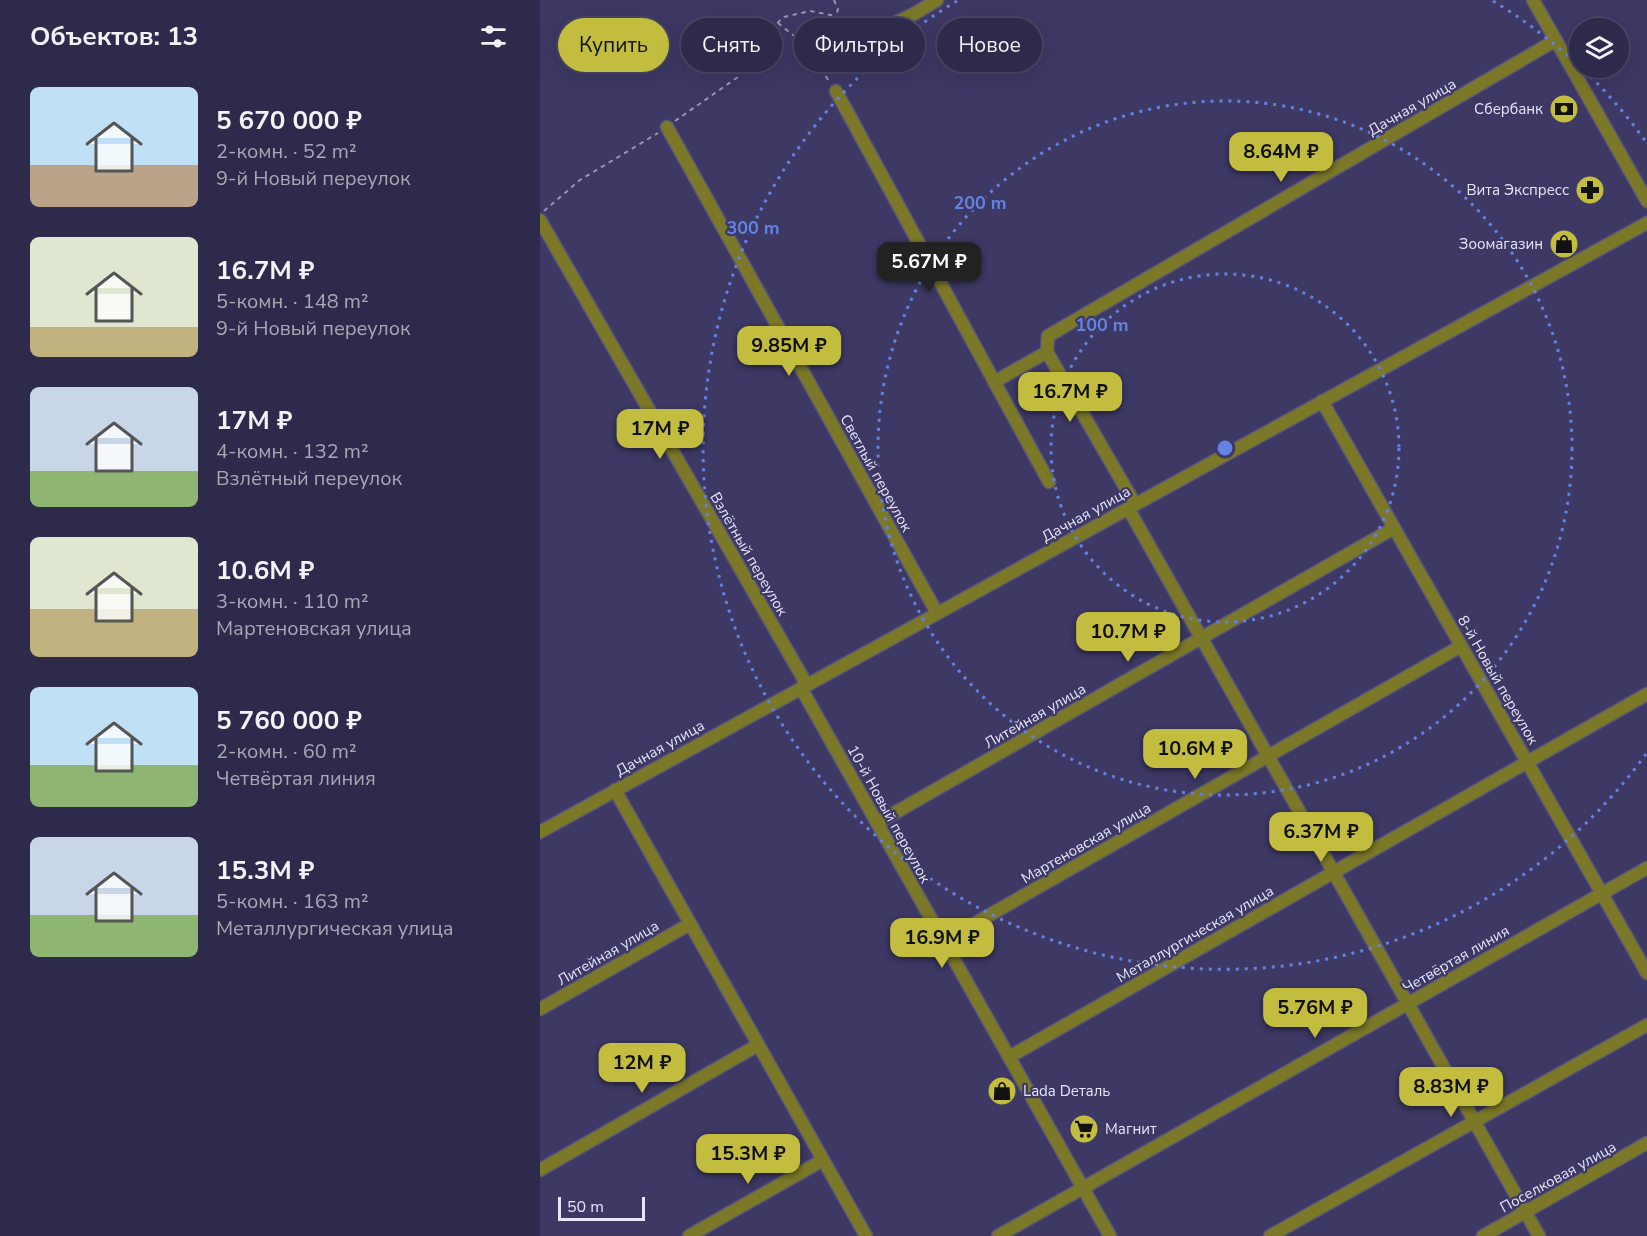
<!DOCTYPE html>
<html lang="ru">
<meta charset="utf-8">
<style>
body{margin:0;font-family:"Nunito Sans",sans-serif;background:#363252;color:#f1f3f6;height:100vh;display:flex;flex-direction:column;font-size:22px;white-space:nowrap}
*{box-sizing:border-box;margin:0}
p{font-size:20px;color:#a7a7b5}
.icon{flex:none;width:33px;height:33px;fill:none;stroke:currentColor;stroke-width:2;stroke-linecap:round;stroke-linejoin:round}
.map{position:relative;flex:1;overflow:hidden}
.sheet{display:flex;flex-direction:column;background:#2e2a4b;width:540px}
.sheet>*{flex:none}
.guide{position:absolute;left:18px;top:18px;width:570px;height:54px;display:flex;gap:12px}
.fabs{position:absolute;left:1029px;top:18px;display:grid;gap:12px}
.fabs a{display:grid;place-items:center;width:60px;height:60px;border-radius:50%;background:#2e2a4b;box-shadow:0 6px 24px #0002,0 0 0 2px #494663;font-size:30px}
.scale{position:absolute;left:18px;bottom:15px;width:87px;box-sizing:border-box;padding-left:6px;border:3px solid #e5e5fb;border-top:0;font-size:16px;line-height:21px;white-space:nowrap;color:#e5e5fb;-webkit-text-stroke:4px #3d3864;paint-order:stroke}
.price{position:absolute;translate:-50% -51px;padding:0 14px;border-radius:12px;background:#c2bd3f;color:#111;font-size:20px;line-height:39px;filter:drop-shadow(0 2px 3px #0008)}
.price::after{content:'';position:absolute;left:50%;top:36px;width:18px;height:14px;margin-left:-9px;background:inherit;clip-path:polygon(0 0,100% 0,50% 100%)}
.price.active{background:#222;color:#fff}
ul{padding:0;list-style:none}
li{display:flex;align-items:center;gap:18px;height:150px;padding:0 30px}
li span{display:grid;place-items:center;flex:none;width:168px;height:120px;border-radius:9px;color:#555}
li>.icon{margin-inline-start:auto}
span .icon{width:72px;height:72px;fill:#fffc;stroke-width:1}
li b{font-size:26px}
h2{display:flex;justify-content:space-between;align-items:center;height:72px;padding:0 30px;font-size:26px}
.chip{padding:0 21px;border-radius:27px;background:#2e2a4b;box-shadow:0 6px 24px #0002,0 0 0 2px #494663;font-size:21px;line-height:54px}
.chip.active{background:#c2bd3f;color:#111}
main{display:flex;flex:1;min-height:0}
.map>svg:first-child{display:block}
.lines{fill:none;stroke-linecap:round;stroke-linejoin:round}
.minor-casing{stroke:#58547c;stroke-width:15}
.tertiary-casing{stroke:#58547c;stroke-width:15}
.path{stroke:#9795b5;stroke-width:2;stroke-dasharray:4.5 4.5;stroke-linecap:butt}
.minor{stroke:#7b7828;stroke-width:12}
.tertiary{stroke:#7b7828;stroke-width:12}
.ring{fill:none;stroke:#6383e4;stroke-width:3;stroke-dasharray:3 6}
.labels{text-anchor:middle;stroke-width:4.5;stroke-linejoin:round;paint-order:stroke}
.street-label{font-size:15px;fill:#e5e5fb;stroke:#3d3864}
.poi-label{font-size:15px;fill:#e5e5fb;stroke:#3d3864;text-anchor:end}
.centre{fill:#6383e4;stroke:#3d3864;stroke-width:3}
.ring-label{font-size:18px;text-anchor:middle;font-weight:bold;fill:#6383e4;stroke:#3d3864;stroke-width:4.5;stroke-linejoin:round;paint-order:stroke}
</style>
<main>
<section class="sheet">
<h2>Объектов: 13<svg class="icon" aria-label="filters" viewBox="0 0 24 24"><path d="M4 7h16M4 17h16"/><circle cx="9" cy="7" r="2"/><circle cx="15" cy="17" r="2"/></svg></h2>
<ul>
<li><span style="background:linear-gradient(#bfe0f5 65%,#b9a48a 0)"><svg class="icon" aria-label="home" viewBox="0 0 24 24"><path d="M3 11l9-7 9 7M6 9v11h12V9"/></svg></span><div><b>5 670 000 ₽</b><p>2-комн. · 52 m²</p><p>9-й Новый переулок</p></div></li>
<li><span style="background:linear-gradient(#dfe7d0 75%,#c2b280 0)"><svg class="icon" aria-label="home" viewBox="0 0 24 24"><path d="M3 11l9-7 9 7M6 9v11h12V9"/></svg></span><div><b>16.7M ₽</b><p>5-комн. · 148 m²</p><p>9-й Новый переулок</p></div></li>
<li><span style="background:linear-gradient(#c9d6e8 70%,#8fb573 0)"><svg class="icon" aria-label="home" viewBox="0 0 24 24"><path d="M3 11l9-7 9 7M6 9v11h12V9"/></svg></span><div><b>17M ₽</b><p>4-комн. · 132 m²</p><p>Взлётный переулок</p></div></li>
<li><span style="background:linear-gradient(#dfe7d0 60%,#c2b280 0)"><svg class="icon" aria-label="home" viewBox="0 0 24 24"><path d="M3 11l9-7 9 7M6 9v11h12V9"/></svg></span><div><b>10.6M ₽</b><p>3-комн. · 110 m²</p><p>Мартеновская улица</p></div></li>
<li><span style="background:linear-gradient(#bfe0f5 65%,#8fb573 0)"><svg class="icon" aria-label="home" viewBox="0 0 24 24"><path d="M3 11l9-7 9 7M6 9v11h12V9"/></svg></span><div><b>5 760 000 ₽</b><p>2-комн. · 60 m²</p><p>Четвёртая линия</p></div></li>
<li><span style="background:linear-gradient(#c9d6e8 65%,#8fb573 0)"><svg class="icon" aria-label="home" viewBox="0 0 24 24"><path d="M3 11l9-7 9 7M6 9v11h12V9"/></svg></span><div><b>15.3M ₽</b><p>5-комн. · 163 m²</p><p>Металлургическая улица</p></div></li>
</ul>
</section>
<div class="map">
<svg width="1107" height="1236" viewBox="0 0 1107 1236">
<rect width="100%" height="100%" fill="#3d3864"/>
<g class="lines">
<!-- minor casing -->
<g class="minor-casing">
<path id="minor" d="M311,35l20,-1 43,-20 23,-14
M296,91l213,391
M127,127l270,486
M0,220l267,465
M507,352l1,-16 508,-296
M454,382l53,-30 88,152
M782,401l325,572
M588,508l411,728
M261,688l309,548
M75,790l251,446
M337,823l517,-295
M0,832l1107,-609
M404,941l517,-295
M0,1009l150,-85
M469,1057l638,-363
M0,1170l218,-125
M149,1236l134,-76
M730,1236l377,-211
M943,1236l164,-93"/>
</g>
<!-- tertiary casing -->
<g class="tertiary-casing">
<path id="tertiary" d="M993,0l114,201
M458,1236l649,-368"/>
</g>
<!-- path -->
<path class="path" d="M294,0l4,9 -2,7
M238,23l25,20 26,38
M135,121l63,-44 26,-42 20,-18 26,-6 26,5 8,10
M4,211l36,-31 78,-47"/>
<!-- minor -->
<use href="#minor" class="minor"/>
<!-- tertiary -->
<use href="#tertiary" class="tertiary"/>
</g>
<!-- distance rings -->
<g class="ring">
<circle cx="685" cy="448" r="174"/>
<circle cx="685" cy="448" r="347"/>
<path d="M1106 754A521 521 0 1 1 417 1M953 1A521 521 0 0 1 1037 64M1044 70A521 521 0 0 1 1106 142"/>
</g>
<!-- icons -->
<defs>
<g id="bank-disc" transform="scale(1.5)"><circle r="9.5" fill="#c2bd3f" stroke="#3d3864"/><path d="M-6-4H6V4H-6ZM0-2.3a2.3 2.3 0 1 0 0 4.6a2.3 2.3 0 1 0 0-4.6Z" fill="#111"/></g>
<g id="pharmacy-disc" transform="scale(1.5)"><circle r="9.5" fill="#c2bd3f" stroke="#3d3864"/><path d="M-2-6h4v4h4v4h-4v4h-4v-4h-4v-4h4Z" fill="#111"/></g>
<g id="shop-disc" transform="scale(1.5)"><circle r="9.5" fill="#c2bd3f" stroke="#3d3864"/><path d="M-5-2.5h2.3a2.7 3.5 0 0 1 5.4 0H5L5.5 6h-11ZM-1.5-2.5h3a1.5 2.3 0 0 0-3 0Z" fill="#111"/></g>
<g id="supermarket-disc" transform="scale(1.5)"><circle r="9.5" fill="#c2bd3f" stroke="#3d3864"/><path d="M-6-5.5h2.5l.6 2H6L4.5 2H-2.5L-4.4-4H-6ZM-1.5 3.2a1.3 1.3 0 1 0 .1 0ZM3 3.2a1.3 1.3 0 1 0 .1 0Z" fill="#111"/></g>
</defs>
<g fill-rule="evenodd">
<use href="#bank-disc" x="1024" y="109"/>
<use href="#pharmacy-disc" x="1050" y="190"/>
<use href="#shop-disc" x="1024" y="244"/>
<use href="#shop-disc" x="462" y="1091"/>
<use href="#supermarket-disc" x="544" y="1129"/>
</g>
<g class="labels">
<!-- street labels -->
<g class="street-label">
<text transform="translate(872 107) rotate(-30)" y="5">Дачная улица</text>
<text transform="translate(336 473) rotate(61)" y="5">Светлый переулок</text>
<text transform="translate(546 514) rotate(-29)" y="5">Дачная улица</text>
<text transform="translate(209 554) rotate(60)" y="5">Взлётный переулок</text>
<text transform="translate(958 680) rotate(60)" y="5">8-й Новый переулок</text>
<text transform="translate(495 716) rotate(-30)" y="5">Литейная улица</text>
<text transform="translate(120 748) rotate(-29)" y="5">Дачная улица</text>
<text transform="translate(349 814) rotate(61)" y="5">10-й Новый переулок</text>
<text transform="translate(546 843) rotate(-30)" y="5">Мартеновская улица</text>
<text transform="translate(655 934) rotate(-30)" y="5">Металлургическая улица</text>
<text transform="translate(68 953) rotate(-30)" y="5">Литейная улица</text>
<text transform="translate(916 959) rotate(-30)" y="5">Четвёртая линия</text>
<text transform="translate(1018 1177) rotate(-29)" y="5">Поселковая улица</text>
</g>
<!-- poi labels -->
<g class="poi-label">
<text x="1003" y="114">Сбербанк</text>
<text x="1029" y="195">Вита Экспресс</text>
<text x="1003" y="249">Зоомагазин</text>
<text x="483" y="1096" text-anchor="start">Lada Dеталь</text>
<text x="565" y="1134" text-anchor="start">Магнит</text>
</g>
</g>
<circle cx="685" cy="448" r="9" class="centre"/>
<g class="ring-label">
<text x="440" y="209">200 m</text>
<text x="213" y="234">300 m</text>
<text x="562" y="331">100 m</text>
</g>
</svg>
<div class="fabs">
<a><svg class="icon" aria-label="layers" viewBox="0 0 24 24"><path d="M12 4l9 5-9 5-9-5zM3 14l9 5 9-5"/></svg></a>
</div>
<div class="scale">50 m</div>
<b class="price" style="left:741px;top:183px">8.64M ₽</b>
<b class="price active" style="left:389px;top:293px">5.67M ₽</b>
<b class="price" style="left:249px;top:377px">9.85M ₽</b>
<b class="price" style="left:530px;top:423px">16.7M ₽</b>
<b class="price" style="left:120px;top:460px">17M ₽</b>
<b class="price" style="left:588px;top:663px">10.7M ₽</b>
<b class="price" style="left:655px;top:780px">10.6M ₽</b>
<b class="price" style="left:781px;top:863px">6.37M ₽</b>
<b class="price" style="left:402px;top:969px">16.9M ₽</b>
<b class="price" style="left:775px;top:1039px">5.76M ₽</b>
<b class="price" style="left:102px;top:1094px">12M ₽</b>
<b class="price" style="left:911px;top:1118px">8.83M ₽</b>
<b class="price" style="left:208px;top:1185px">15.3M ₽</b>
<div class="guide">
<a class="chip active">Купить</a>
<a class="chip">Снять</a>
<a class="chip">Фильтры</a>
<a class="chip">Новое</a>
</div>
</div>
</main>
